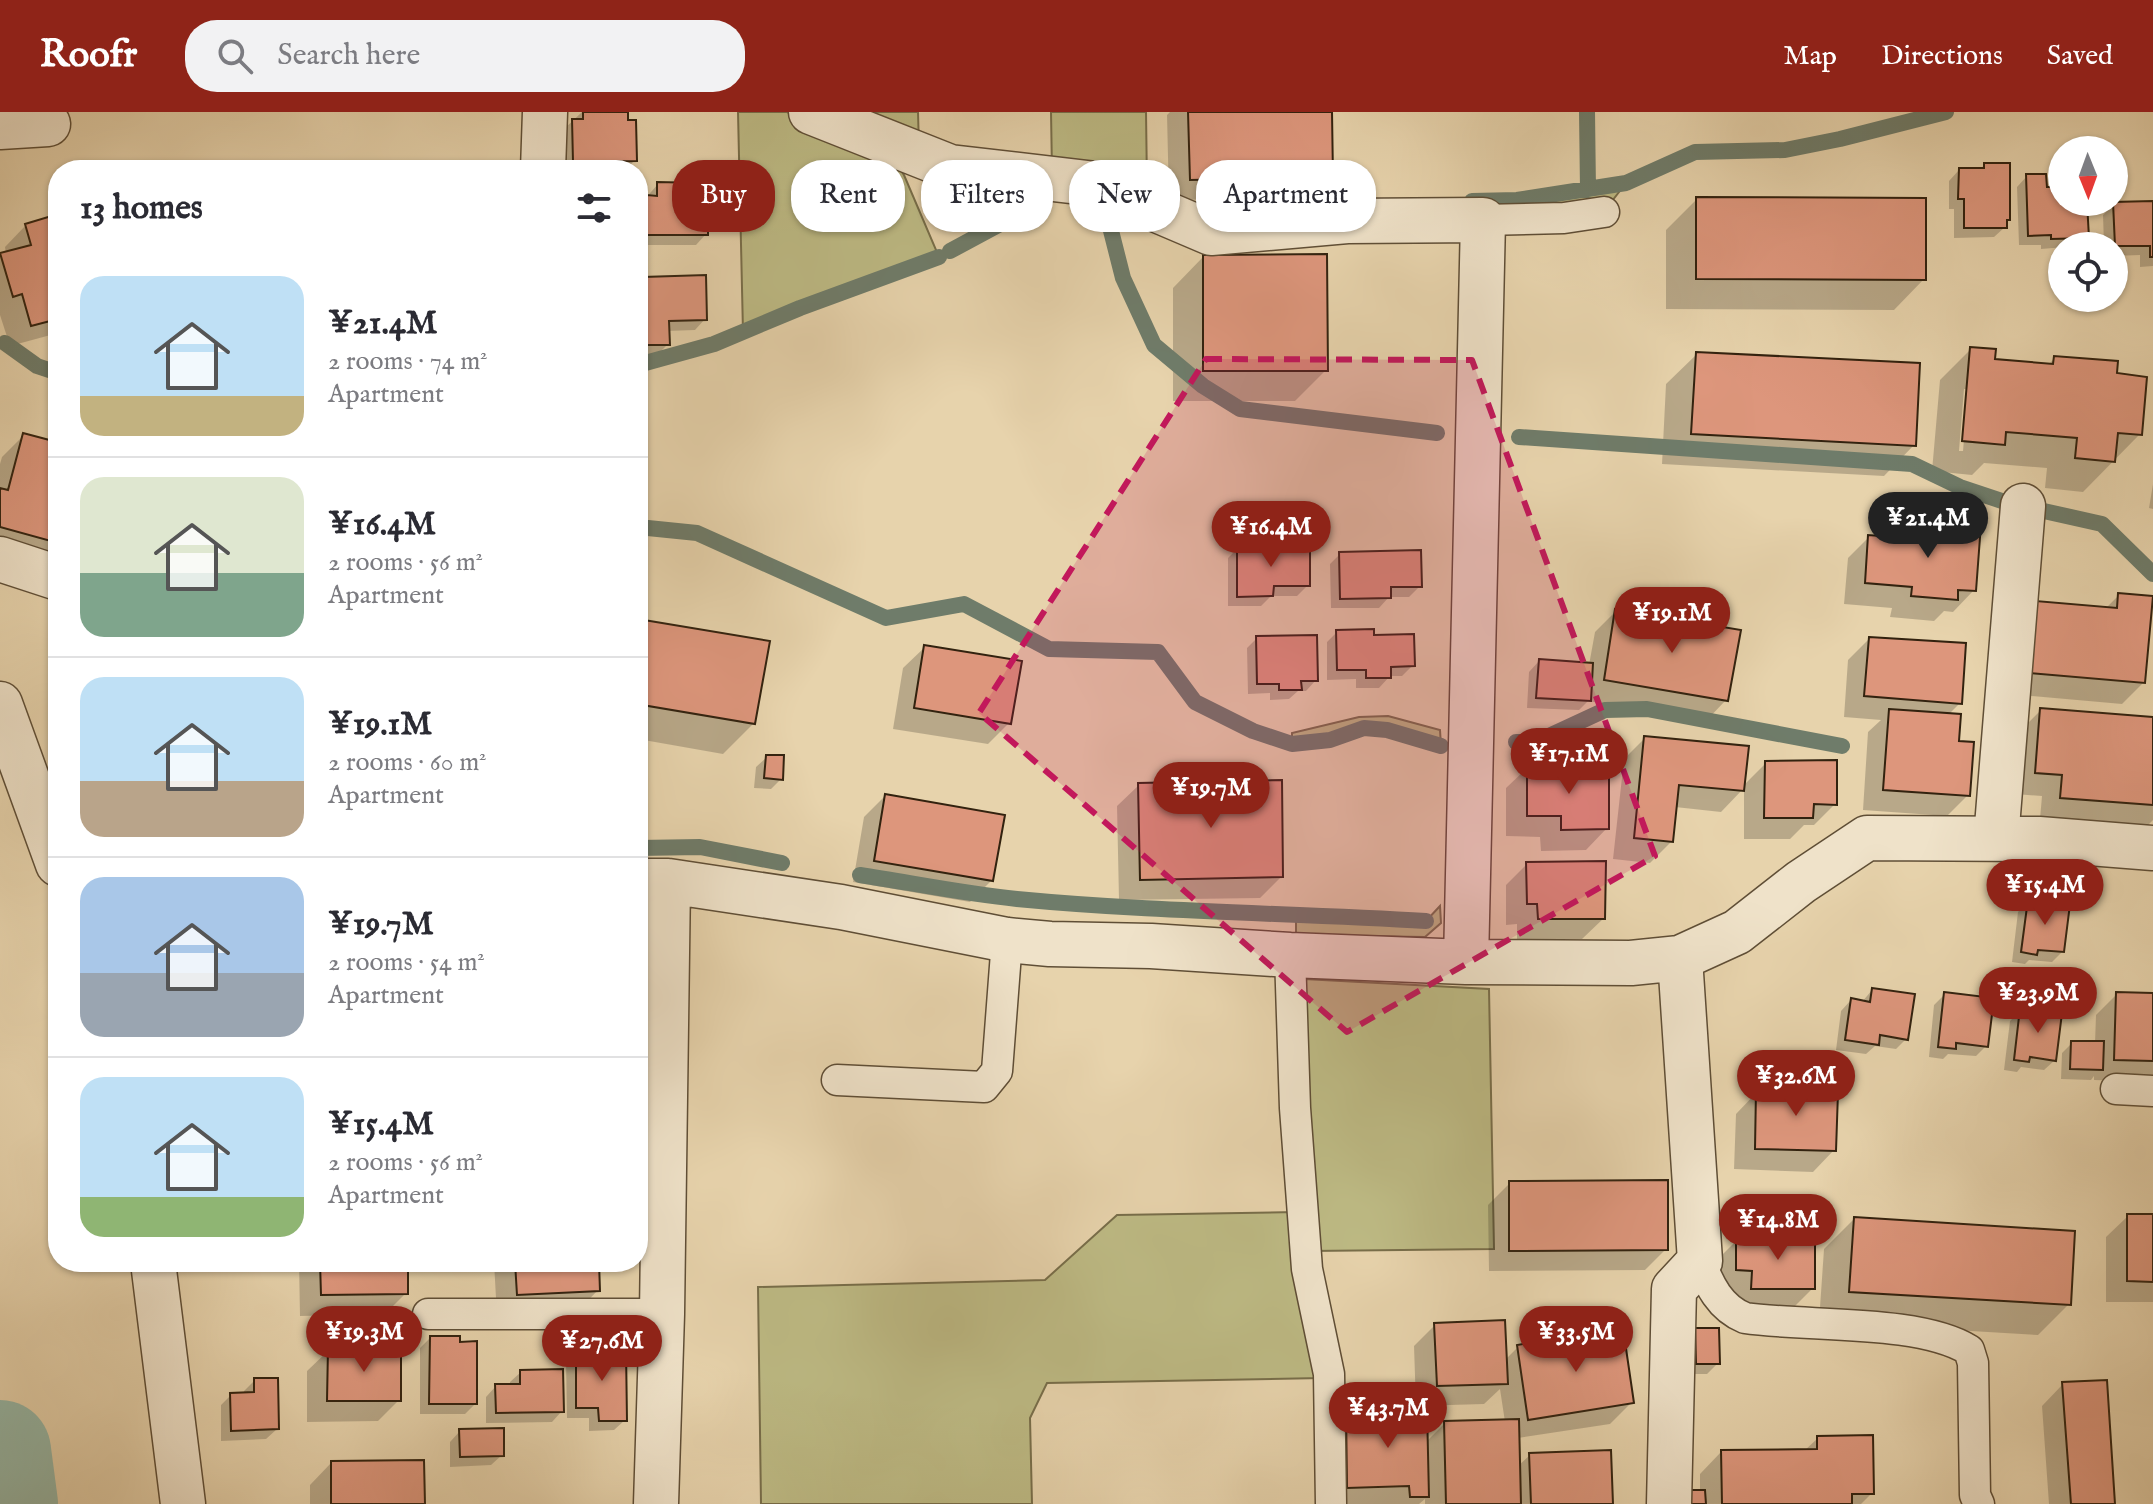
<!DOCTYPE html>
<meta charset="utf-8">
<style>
body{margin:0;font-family:"IM FELL English",serif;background:#f2f2f3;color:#2b2b33;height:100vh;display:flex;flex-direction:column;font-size:30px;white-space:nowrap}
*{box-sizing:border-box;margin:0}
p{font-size:26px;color:#7c7c81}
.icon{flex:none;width:44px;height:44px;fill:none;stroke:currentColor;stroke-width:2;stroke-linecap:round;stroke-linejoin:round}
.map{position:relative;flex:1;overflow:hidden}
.panel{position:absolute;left:48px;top:48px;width:600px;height:1112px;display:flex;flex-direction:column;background:#fff;border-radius:32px;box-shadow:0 2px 6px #0004}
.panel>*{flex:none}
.top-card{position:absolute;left:672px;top:48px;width:760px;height:72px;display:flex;gap:16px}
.needle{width:52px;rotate:179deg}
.buttons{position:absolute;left:2048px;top:24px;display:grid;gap:16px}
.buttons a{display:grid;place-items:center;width:80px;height:80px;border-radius:50%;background:#fff;box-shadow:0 2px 6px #0004;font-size:40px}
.price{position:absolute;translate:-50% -68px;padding:0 18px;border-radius:28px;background:#8f2418;color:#fff;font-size:26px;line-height:52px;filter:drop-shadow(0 2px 4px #0008)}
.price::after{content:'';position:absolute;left:50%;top:48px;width:24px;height:18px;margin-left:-12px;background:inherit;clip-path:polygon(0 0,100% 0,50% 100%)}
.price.on{background:#222;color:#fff}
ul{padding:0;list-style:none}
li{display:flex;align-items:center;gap:24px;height:200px;padding:0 32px}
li+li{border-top:2px solid #e1e1e2}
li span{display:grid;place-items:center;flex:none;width:224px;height:160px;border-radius:24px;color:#555}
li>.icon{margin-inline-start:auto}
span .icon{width:96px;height:96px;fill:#fffc;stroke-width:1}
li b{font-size:34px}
h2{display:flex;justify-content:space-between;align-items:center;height:96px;padding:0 32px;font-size:34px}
.pill{padding:0 28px;border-radius:32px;background:#fff;box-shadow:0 2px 6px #0004;font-size:28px;line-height:72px}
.pill.on{background:#8f2418;color:#fff}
header{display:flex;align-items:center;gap:48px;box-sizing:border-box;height:112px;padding:0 40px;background:#8f2418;color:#fff}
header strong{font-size:38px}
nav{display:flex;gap:44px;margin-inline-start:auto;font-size:28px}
.search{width:560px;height:72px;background:#f2f2f3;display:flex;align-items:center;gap:20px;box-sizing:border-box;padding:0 28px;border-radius:32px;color:#7c7c81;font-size:30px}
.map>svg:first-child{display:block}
.green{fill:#bdba84;stroke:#786e4a;stroke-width:2}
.shadow{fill:#0003;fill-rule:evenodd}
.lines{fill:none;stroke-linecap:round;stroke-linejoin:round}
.stream{stroke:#6f7c6a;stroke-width:16}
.river{stroke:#97b8a7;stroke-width:102}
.building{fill:#dd967c;stroke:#32220f;stroke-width:2}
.lane-casing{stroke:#5f4e36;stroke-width:33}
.street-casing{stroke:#5f4e36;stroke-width:47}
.lane{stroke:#efe2c9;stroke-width:30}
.street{stroke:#efe2c9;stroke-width:44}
.marked{fill:#c2185b;fill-opacity:0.2;stroke:#c2185b;stroke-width:6;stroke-dasharray:16 10;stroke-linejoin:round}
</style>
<header>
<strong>Roofr</strong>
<div class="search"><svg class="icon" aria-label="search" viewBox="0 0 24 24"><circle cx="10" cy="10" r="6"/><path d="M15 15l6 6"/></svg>Search here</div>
<nav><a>Map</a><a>Directions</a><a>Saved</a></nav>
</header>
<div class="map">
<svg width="2153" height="1392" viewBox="0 0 2153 1392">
<rect width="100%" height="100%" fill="#e7d3ac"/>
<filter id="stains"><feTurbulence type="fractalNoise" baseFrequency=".0025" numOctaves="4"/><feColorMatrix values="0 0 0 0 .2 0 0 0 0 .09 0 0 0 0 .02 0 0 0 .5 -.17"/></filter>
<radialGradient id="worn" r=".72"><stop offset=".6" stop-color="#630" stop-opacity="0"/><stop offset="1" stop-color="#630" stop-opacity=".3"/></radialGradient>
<!-- green -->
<path class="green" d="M738,0h49l103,43 14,20 35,82 -139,51 -57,24z
M831,0h87l1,36z
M1051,0h95l1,73 62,28 166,-11 142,-2 109,-17 -14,18 -397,25 -163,-55z
M1388,604l52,14 1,16 -54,-16 -23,-2 -34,12 -38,4v-11l67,-16z
M1440,794l1,17 -16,14 -129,-2v-22l130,8z
M1304,867l185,10 5,260 -183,2z
M1296,1100l26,166 -275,5 -17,35 2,86h-271l-3,-217 287,-7 72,-65z"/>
<!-- shadow -->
<path class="shadow" d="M582,0h44l9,48 -10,10h-62l-1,-39z
M1170,0h160l1,64 -21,22 -141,2 -2,-85z
M1984,53l21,62 -11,10 -40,1v-29h-5v-28l10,-11h21z
M2027,64l18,13h17v13h23l1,36 -8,8 -37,3v-4h-22l-2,-58z
M658,72l48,50 -10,11h-58v-38z
M1697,87l227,80 -30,31 -228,-1v-79z
M2153,91v63l-13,1v-12l-26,1v-10h-10l-1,-31 11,-11z
M58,105v116l-48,13 -10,-31v-59l6,-2 -1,-7 21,-22z
M1203,145l123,113 -31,31h-122v-113z
M643,167l62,40 -10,11 -28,1 1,13 -11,11h-19v-71z
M1971,237l21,11 55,6 8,-8 60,17 25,59 -57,58 -38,-4 2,-20 -63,-5 -12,12 -40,-4 8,-91zM1964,277h4l-5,62h-4z
M1697,242l217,91 -30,31 -222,-12 4,-80z
M23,324l27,23 8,2v109l-58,-16v-90l2,-7z
M2153,372v25l-4,-1z
M1922,410l52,68 -21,22 -9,-1 -10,10 -44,-4 2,-9 -48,-4 4,-46 21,-21 35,3z
M1238,436l70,37 -11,11h-26l-10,10h-33v-48z
M1340,442l80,32 -11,11h-20l-10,11h-48l-1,-44z
M2119,483l24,88 -21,21 -113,-10 7,-70 89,-15z
M1616,499l110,89 -21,22 -117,-21 -9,9 -52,-2 2,-36 10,-11 50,4 6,-33z
M638,509l116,102 -31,31 -85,-15z
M1337,520l35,5 41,28 -11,11h-12l-11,12h-23v-9l-29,1v-38z
M1257,526l59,42 -10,11h-8l-9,8 -19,1v-7l-22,1 -1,-46z
M1869,527l91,64 -12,12 20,80 -21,21 -84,-6 5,-78 13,-12 -37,-3 4,-57z
M925,535l84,76 -21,21 -95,-15 10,-61z
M2041,598l112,9v101l-7,7 -106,-8 2,-23 -27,-2 5,-63z
M1645,626l98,48 23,-23 69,41 -21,21h-10l-14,14h-46v-51l-23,24 -46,-5 -3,34 -22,22 -37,-4 11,-100z
M767,645l14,22 -10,10 -17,-1 2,-21z
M1528,655l59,13 20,48 -21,22 -45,1 -1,-14 -34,-1v-48z
M1139,673l142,92 -21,21 -141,2 -2,-94z
M885,684l107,84 -22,22 -117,-20 11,-65z
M1527,752l77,54 -22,21 -65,1v-16l-11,1v-40z
M2028,789l35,50 -11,11 -23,-2 -4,4 -13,-2 6,-50z
M1872,878l34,49 -10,10 -21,-3 -9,8 -30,-4 5,-39 10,-11 11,2z
M1945,882l41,52 -10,10 -28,-2 -5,5 -14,-2 5,-52z
M2117,882l36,1v87l-59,-2v-4l-3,4 -30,-1 1,-26 10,-10h23l1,-28z
M2020,899l35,49 -11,10 -23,-3 -4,5 -13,-2 6,-49z
M1779,971l55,67 -21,22 -79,-3 2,-55 21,-22h13z
M1510,1071l156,66 -21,21 -156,1 -1,-66z
M2153,1103v87h-47v-65l22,-21z
M1854,1107l215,85 -31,31 -219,-13 5,-73z
M1737,1128l76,48 -21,21h-61l-16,-18v-29z
M185,1150h83l-10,10h-72z
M299,1150h107v31l-21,21 -85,2z
M494,1150h103l1,28 -21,22 -80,4z
M1435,1213l70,35 13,-13 114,55 -22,22 -92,14v28l12,-11 81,49h-186v-5l-6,5h-92l-1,-70 21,-21 79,29 19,-19 60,-1 -5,-33 -16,15 -68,2 -2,-60z
M1696,1218l22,33 -11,11h-21l-1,-33z
M430,1226l45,66 -10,10h-45v-66z
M329,1238l70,50 -21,21 -71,1v-51z
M577,1239l48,69 -11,10 -25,1v-13h-22l-1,-57z
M521,1260l41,39 -10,11 -66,1v-26l10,-11h14v-4z
M255,1268l22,49 -11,10 -45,2v-36l10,-10 13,-1v-3z
M2063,1272l50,120h-64l-7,-98z
M460,1319l42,24 -11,10 -41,2v-25z
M1818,1326l54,55 -11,11h-182l21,-12v-18l21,-22 83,-1z
M331,1351l92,41h-113v-19z"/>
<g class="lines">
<!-- stream -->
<path class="stream" d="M1587,0l1,78
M1472,89l45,-1 109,-17 69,-31 90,-2 55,-11 106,-27
M1107,103l16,63 31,67 49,41 37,23 197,24
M950,139l76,-41
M5,231l32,23 21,7
M638,253l76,-21 86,-36 139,-51
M1519,325l393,27 48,23 48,16 94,21 51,50
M638,415l59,6 189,85 78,-14 85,45 109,3 37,50 58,29 39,13 38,-4 34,-12 23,2 54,16
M1516,630h20l69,-32 42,-1 195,37
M638,736l62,-1 82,16
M860,763c52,8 105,19 157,24 136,13 273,14 409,22"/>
<!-- river -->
<path class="river" d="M0,1339l7,53"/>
</g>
<!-- building -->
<path class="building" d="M583,0h45v8h8l1,41 -64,1 -1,-43h11z
M1188,0h144l1,65 -143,3z
M1984,51h26v57h-3v8h-43v-29h-6l1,-31h25z
M2026,62h20l1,13h15v15h25l2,36 -38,1v-4l-23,1z
M657,70l45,1v9l6,1v42h-61v-40l10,1z
M1696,85l230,1v82l-230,-1z
M2153,89v56h-3v-11h-35l-2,-44z
M58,102v105l-27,7 -9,-32 -9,3 -13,-44 31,-8 -6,-21z
M1327,142l1,117h-125v-116z
M706,163l1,45 -38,1 1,24h-25l-2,-68z
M1970,235l26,2 -1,10 58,5 1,-8 64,5 -1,12 30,4 -5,58 -24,-2 -3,29 -40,-4 2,-20 -71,-6 -1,13 -43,-4z
M1696,240l224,11 -4,83 -225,-12z
M23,321l34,9 -4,15 5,2v84l-58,-16v-39l8,2z
M1921,408l60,4 -5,67 -18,-1v10l-47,-4 1,-9 -47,-4 3,-48 52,4z
M1237,434l73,1v39h-36l-1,10 -36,1z
M1421,438l1,37h-31v11l-51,1 -1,-47z
M2118,481l35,3 -8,87 -115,-10 6,-72 81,7z
M1615,497l126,21 -13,71 -124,-21z
M638,507l132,22 -15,83 -113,-19 -4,26z
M1374,517v6l40,-1 1,32 -24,1v11h-25v-8h-29l-1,-40z
M1317,523l1,46h-17l1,9h-23v-6h-22l-1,-48z
M1869,525l97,6 -4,61 -98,-8z
M924,533l98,16 -11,63 -97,-16z
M1539,547l54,4 -2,38 -55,-3z
M2040,596l113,9v88l-93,-7 2,-23 -27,-2z
M1889,597l72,5 -2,27 15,1 -4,54 -87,-6z
M1644,624l105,10 -5,45 -65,-6 -6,57 -39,-4z
M766,643h18l-1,25 -19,-2z
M1837,648v45l-23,-1 -1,14h-49l1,-57z
M1527,653h63l-1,13h20v51l-48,1v-14h-34z
M1282,668l1,97 -143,3 -2,-97z
M885,682l120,21 -12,66 -119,-20z
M1606,749l-1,58h-67l-1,-15h-10l-1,-42z
M2028,787l42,5 -6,48 -26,-2 -1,5 -16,-3z
M1872,876l43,6 -7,46 -28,-5 -1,10 -34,-5 6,-42 19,4z
M1944,880l50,6 -6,49 -32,-4v6l-18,-2z
M2116,880l37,1v68l-39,-1z
M2020,896l42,5 -6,48 -26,-4 -1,5 -15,-2z
M2071,929h33l-1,29 -33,-1z
M1778,969l39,2v8l21,1 -2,59 -81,-2 1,-59h22z
M1668,1068v70l-159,1v-70z
M2127,1102h26v68l-26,-1z
M1854,1105l221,14 -4,74 -222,-13z
M1736,1126h79v51h-64l1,-18 -16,-1z
M320,1150h88v32l-87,1z
M515,1150h84l1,29 -83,4z
M1505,1208l3,64 -71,2 -3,-63z
M1623,1216l11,75 -106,17 -11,-75z
M1695,1216h24l1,36h-24z
M430,1224h30v6l17,-1v63h-48z
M401,1235v54h-74l1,-53z
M576,1237h50l1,72h-28l-1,-13h-22z
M563,1257l1,43 -68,1 -1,-29h25v-14z
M254,1266h24l1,51 -48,2 -1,-38 24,-1z
M2107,1268l8,124h-44l-9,-122z
M1427,1297l2,88h-19l-1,-11 -62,2 -1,-77z
M1519,1307l2,85h-75l-2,-83z
M504,1316v28l-44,1 -1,-28z
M1873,1323l1,59h-22v10h-130l-1,-54 96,-1v-13z
M1611,1338l2,54h-82l-2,-51z
M424,1348l1,44h-94v-43z
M1689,1378h16l1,14h-17z"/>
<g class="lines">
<!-- lane casing -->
<g class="lane-casing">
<path id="lane" d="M1483,108l81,-2 40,-6
M1290,843l5,153 12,161 22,105 2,130
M837,968l147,7 13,-16 10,-131
M2116,977l37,2
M1700,1149c9,24 20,47 45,57 61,9 174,1 224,32l4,13 2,132 4,9
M428,1202h234"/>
</g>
<!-- street casing -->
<g class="street-casing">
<path id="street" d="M811,0l139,55 146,17 115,49 136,-12 136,-1 -17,742
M0,15l48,-3
M543,58l2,-58
M0,447l58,19
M0,592l58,160
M1996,727l27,-333
M638,769h30l173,26 166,33 43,4 101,2 139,9 176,7 165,1 49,-5 57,-26 64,-50 66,-44 172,1 114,9
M153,1150l30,242
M656,1392l6,-190 6,-433
M1669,1392l5,-215 26,-28 -20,-303"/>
</g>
<!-- lane -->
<use href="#lane" class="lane"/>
<!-- street -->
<use href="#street" class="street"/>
</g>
<!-- marked area -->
<path class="marked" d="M1206,247l266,1 183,496 -308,176 -368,-319z"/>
<rect width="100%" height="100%" filter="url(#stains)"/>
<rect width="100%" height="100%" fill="url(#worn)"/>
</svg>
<div class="buttons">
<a><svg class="needle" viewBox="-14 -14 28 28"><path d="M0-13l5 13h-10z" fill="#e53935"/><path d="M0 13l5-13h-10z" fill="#7c7c81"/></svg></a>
<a><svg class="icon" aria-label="locate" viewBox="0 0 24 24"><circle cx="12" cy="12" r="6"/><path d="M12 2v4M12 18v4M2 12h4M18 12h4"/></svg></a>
</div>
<b class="price on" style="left:1928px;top:448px">¥21.4M</b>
<b class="price" style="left:1271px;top:457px">¥16.4M</b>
<b class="price" style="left:1672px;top:543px">¥19.1M</b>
<b class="price" style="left:1569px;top:684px">¥17.1M</b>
<b class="price" style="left:1211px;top:718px">¥19.7M</b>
<b class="price" style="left:2045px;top:815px">¥15.4M</b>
<b class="price" style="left:2038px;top:923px">¥23.9M</b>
<b class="price" style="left:1796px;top:1006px">¥32.6M</b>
<b class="price" style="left:1778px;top:1150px">¥14.8M</b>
<b class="price" style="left:364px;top:1262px">¥19.3M</b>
<b class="price" style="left:1576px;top:1262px">¥33.5M</b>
<b class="price" style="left:602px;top:1271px">¥27.6M</b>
<b class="price" style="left:1388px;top:1338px">¥43.7M</b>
<div class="top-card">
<a class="pill on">Buy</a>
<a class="pill">Rent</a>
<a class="pill">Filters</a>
<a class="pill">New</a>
<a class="pill">Apartment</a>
</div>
<section class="panel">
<h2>13 homes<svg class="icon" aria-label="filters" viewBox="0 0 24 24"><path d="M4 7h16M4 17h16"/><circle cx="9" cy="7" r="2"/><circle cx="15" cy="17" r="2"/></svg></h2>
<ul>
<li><span style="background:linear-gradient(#bfe0f5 75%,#c2b280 0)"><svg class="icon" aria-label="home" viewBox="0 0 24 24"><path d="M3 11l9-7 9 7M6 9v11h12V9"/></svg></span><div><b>¥21.4M</b><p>2 rooms · 74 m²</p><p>Apartment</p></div></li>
<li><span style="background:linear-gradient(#dfe7d0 60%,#7fa58c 0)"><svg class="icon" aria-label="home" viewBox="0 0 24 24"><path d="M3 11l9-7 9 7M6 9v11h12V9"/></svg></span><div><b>¥16.4M</b><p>2 rooms · 56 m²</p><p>Apartment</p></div></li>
<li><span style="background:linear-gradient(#bfe0f5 65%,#b9a48a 0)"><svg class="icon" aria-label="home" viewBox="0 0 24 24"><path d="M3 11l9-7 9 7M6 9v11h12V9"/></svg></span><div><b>¥19.1M</b><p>2 rooms · 60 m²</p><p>Apartment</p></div></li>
<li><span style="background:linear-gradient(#a9c7e8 60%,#9aa5b1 0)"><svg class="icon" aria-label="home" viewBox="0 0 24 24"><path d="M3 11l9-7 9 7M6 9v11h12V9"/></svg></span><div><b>¥19.7M</b><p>2 rooms · 54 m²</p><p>Apartment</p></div></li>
<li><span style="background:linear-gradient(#bfe0f5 75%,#8fb573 0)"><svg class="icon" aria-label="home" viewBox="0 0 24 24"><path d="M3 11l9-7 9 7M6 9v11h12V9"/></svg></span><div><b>¥15.4M</b><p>2 rooms · 56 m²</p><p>Apartment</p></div></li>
</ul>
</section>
</div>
